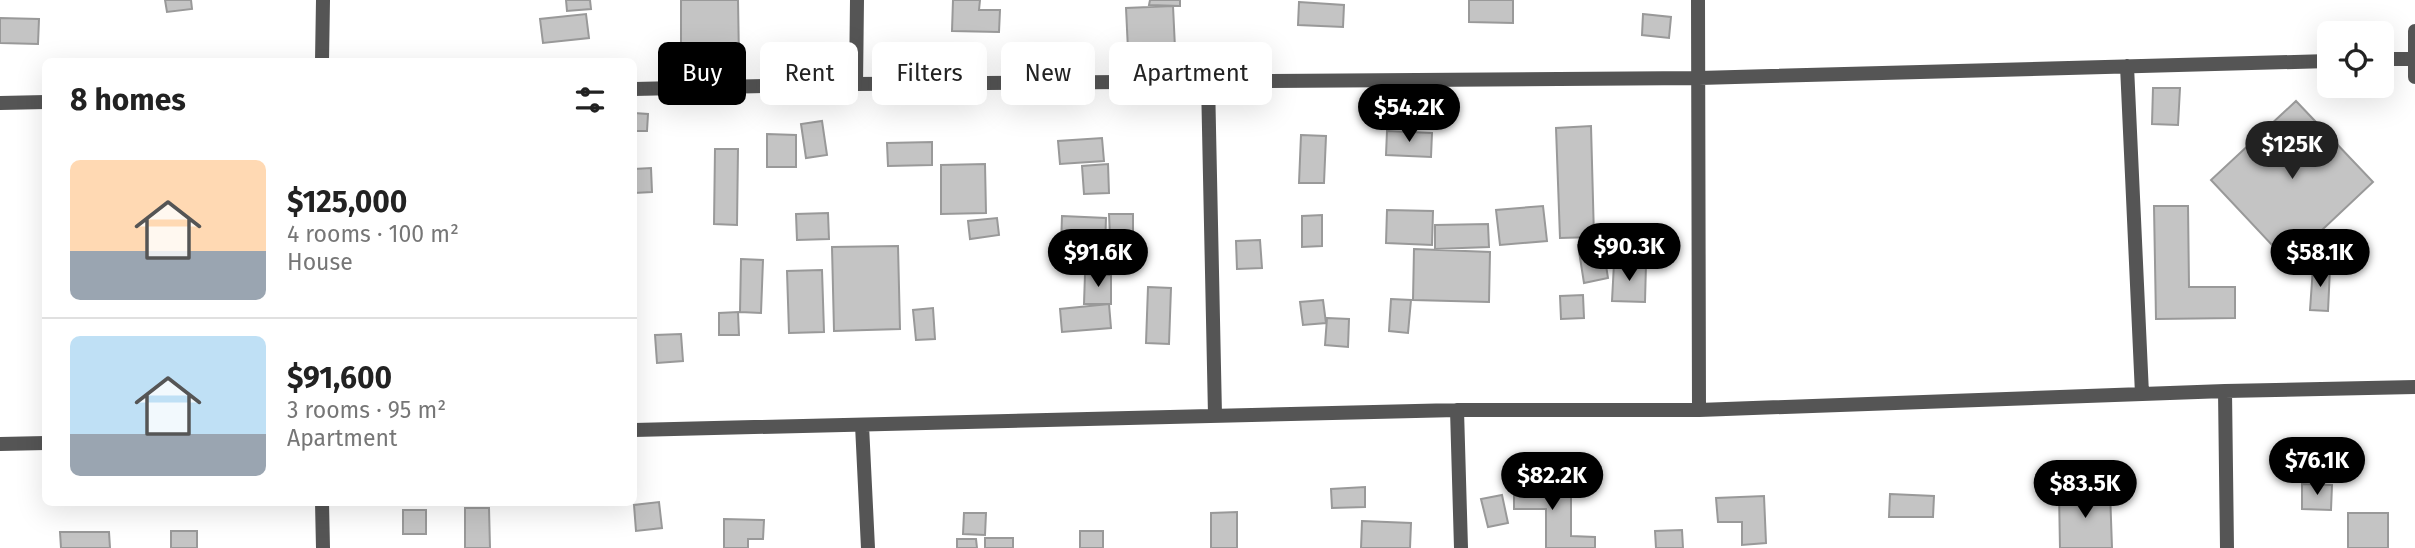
<!DOCTYPE html>
<meta charset="utf-8">
<style>
body{margin:0;font-family:"Fira Sans",sans-serif;background:#f6f6f6;color:#222;height:100vh;display:flex;flex-direction:column;font-size:26px;white-space:nowrap}
*{box-sizing:border-box;margin:0}
p{font-size:23px;color:#767676}
.icon{flex:none;width:38px;height:38px;fill:none;stroke:currentColor;stroke-width:2;stroke-linecap:round;stroke-linejoin:round}
.map{position:relative;flex:1;overflow:hidden}
.drawer{position:absolute;left:42px;top:58px;width:595px;height:448px;display:flex;flex-direction:column;background:#fff;border-radius:10px;box-shadow:0 7px 28px #0002}
.drawer>*{flex:none}
.hud{position:absolute;left:658px;top:42px;width:665px;height:63px;display:flex;gap:14px}
.controls{position:absolute;left:2317px;top:21px;display:grid;gap:14px}
.controls a{display:grid;place-items:center;width:77px;height:77px;border-radius:10px;background:#fff;box-shadow:0 7px 28px #0002;font-size:35px}
.price{position:absolute;translate:-50% -60px;padding:0 16px;border-radius:24px;background:#000;color:#fff;font-size:23px;line-height:46px;filter:drop-shadow(0 2px 4px #0008)}
.price::after{content:'';position:absolute;left:50%;top:42px;width:21px;height:16px;margin-left:-10px;background:inherit;clip-path:polygon(0 0,100% 0,50% 100%)}
.price.on{background:#222;color:#fff}
ul{padding:0;list-style:none}
li{display:flex;align-items:center;gap:21px;height:175px;padding:0 28px}
li+li{border-top:2px solid #e0e0e0}
li span{display:grid;place-items:center;flex:none;width:196px;height:140px;border-radius:10px;color:#555}
li>.icon{margin-inline-start:auto}
span .icon{width:84px;height:84px;fill:#fffc;stroke-width:1}
li b{font-size:30px}
h2{display:flex;justify-content:space-between;align-items:center;height:84px;padding:0 28px;font-size:30px}
.chip{padding:0 24px;border-radius:10px;background:#fff;box-shadow:0 7px 28px #0002;font-size:24px;line-height:63px}
.chip.on{background:#000;color:#fff}
.map>svg:first-child{display:block}
.building{fill:#c4c4c4;stroke:#999;stroke-width:2}
.lines{fill:none;stroke-linecap:round;stroke-linejoin:round}
.minor{stroke:#555;stroke-width:14}
</style>
<div class="map">
<svg width="2415" height="548" viewBox="0 0 2415 548">
<rect width="100%" height="100%" fill="#fff"/>
<!-- building -->
<path class="building" d="M165,0h26l1,9 -25,3z
M566,0h24l1,9 -24,2z
M681,0h57l1,60 -58,1z
M953,0h27l-1,10h21l-1,22 -47,-1z
M1150,0h30v6l-31,-1z
M1469,0h44v23l-44,-1z
M1299,2l45,3 -1,22 -45,-2z
M1173,6l2,42 -47,2 -2,-42z
M586,14l3,24 -46,5 -3,-24z
M1643,14l28,3 -2,21 -27,-3z
M0,18l39,1 -1,25 -38,-1z
M2153,88h27l-2,37 -26,-1z
M2296,101l77,81 -85,80 -77,-82z
M634,113l14,1 -1,17h-13z
M822,121l5,34 -21,3 -5,-34z
M1591,126l3,111 -34,1 -4,-110z
M1387,131l45,2 -1,24 -45,-2z
M767,134l29,1v32h-29z
M1301,135l25,1 -2,47h-25z
M1102,138l2,23 -44,3 -2,-23z
M932,142v23l-44,1 -1,-23z
M715,149h23l-1,76 -23,-1z
M985,164l1,49 -45,1v-49z
M1108,164l1,29 -25,1 -2,-28z
M651,168l1,24 -18,1v-24z
M1543,206l4,35 -47,4 -4,-35z
M2154,206h34l1,81h46v31l-79,1z
M1387,210l46,1 -1,34 -46,-2z
M828,213l1,26 -32,1 -1,-26z
M1109,214h24v21l-23,1z
M1322,215v31l-20,1v-31z
M1062,216l44,2 -1,31 -44,-2z
M997,218l2,17 -29,4 -2,-18z
M1488,224l1,23 -54,2v-24z
M1260,240l2,28 -25,1 -1,-28z
M1602,240l6,38 -24,5 -6,-38z
M898,246l2,83 -66,2 -2,-84z
M1414,249l76,3 -1,50 -76,-2z
M741,259l22,1 -2,53 -21,-1z
M1614,263l32,1 -1,38 -33,-1z
M2313,267l17,1 -2,43 -18,-1z
M822,270l2,62 -35,1 -2,-62z
M1085,274l26,1v29h-27z
M1148,287l23,1 -2,56 -23,-1z
M1583,295l1,23 -23,1 -1,-23z
M1391,299l20,1 -3,33 -19,-2z
M1323,300l3,23 -23,2 -3,-23z
M1109,304l2,24 -49,4 -2,-23z
M933,308l2,31 -19,1 -3,-30z
M738,312l1,23h-20v-22z
M1327,318l22,1 -1,28 -23,-2z
M681,334l2,27 -26,2 -2,-28z
M1514,483h57v53l24,1v11h-49v-39h-32z
M2302,484l30,1 -1,25 -29,-1z
M1365,487v20l-33,1 -1,-19z
M2110,491l2,57h-52l-1,-55z
M1890,494l44,2 -1,21h-44z
M1502,495l6,28 -20,4 -7,-28z
M1764,496l2,47 -24,2v-23h-24l-2,-24z
M659,502l3,26 -26,3 -2,-26z
M465,508h24l1,40h-25z
M403,510h23v24h-23z
M1237,512v36h-26v-35z
M964,513h22l-1,22 -22,-1z
M2348,513h40v35h-40z
M724,519l40,1 -1,19h-15v9h-24z
M1362,521l49,2 -1,25h-49z
M1682,530l1,18h-27l-1,-17z
M171,531h26v17h-26z
M1080,531h23v17h-23z
M60,532h49l1,16h-49z
M985,538h28v10h-28z
M957,539h19l1,9h-20z"/>
<g class="lines">
<!-- minor -->
<path class="minor" d="M1698,0l1,410
M2415,31v46
M2382,59h33
M322,61l1,-61
M2127,66l15,328
M1208,81l7,334
M856,84l1,-84
M634,89l222,-5 843,-6 630,-17
M0,103l46,-1
M2225,391l2,157
M1457,410l4,138
M862,425l6,123
M634,430l823,-20h242l526,-19 190,-4
M0,444l46,-1
M322,502l1,46"/>
</g>
</svg>
<div class="controls">
<a><svg class="icon" aria-label="locate" viewBox="0 0 24 24"><circle cx="12" cy="12" r="6"/><path d="M12 2v4M12 18v4M2 12h4M18 12h4"/></svg></a>
</div>
<b class="price" style="left:1409px;top:144px">$54.2K</b>
<b class="price on" style="left:2292px;top:181px">$125K</b>
<b class="price" style="left:1629px;top:283px">$90.3K</b>
<b class="price" style="left:1098px;top:289px">$91.6K</b>
<b class="price" style="left:2320px;top:289px">$58.1K</b>
<b class="price" style="left:2317px;top:497px">$76.1K</b>
<b class="price" style="left:1552px;top:512px">$82.2K</b>
<b class="price" style="left:2085px;top:520px">$83.5K</b>
<div class="hud">
<a class="chip on">Buy</a>
<a class="chip">Rent</a>
<a class="chip">Filters</a>
<a class="chip">New</a>
<a class="chip">Apartment</a>
</div>
<section class="drawer">
<h2>8 homes<svg class="icon" aria-label="filters" viewBox="0 0 24 24"><path d="M4 7h16M4 17h16"/><circle cx="9" cy="7" r="2"/><circle cx="15" cy="17" r="2"/></svg></h2>
<ul>
<li><span style="background:linear-gradient(#ffd9b3 65%,#9aa5b1 0)"><svg class="icon" aria-label="home" viewBox="0 0 24 24"><path d="M3 11l9-7 9 7M6 9v11h12V9"/></svg></span><div><b>$125,000</b><p>4 rooms · 100 m²</p><p>House</p></div></li>
<li><span style="background:linear-gradient(#bfe0f5 70%,#9aa5b1 0)"><svg class="icon" aria-label="home" viewBox="0 0 24 24"><path d="M3 11l9-7 9 7M6 9v11h12V9"/></svg></span><div><b>$91,600</b><p>3 rooms · 95 m²</p><p>Apartment</p></div></li>
</ul>
</section>
</div>
